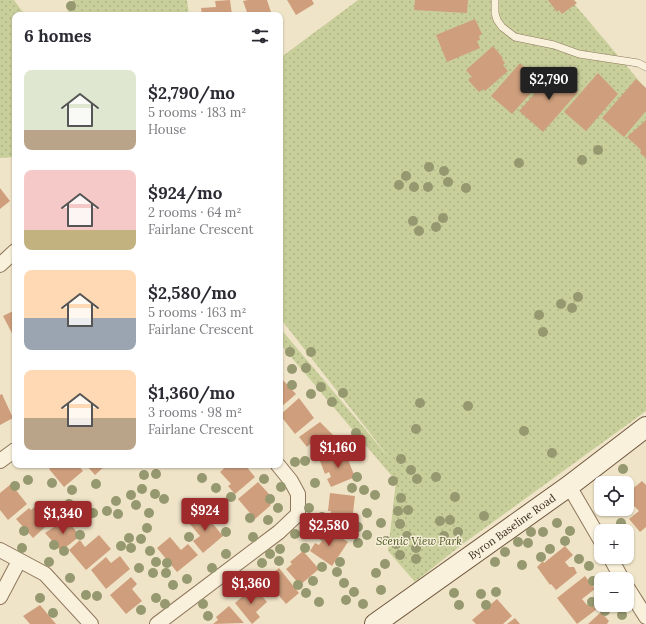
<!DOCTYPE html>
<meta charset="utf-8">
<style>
body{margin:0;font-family:Lora,serif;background:#f2f2f3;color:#2b2b33;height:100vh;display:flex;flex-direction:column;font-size:15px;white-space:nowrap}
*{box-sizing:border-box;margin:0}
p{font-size:13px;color:#7c7c81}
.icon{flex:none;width:22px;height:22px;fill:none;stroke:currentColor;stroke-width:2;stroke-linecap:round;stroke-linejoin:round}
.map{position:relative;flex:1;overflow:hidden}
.details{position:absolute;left:12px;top:12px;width:271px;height:456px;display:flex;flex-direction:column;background:#fff;border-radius:8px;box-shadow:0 1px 3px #0004}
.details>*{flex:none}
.controls{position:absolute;left:594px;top:476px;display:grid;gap:8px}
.controls a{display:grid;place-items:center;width:40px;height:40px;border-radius:8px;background:#fff;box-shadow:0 1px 3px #0004;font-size:20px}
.price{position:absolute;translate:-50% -34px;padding:0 9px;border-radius:4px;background:#9e2a2b;color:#fff;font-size:13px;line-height:26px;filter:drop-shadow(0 1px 2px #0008)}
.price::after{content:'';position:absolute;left:50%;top:24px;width:12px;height:9px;margin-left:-6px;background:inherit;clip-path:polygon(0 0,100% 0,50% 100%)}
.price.on{background:#222;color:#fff}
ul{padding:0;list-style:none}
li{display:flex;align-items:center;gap:12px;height:100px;padding:0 12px}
li span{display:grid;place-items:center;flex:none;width:112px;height:80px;border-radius:8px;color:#555}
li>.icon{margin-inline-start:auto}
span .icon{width:48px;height:48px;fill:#fffc;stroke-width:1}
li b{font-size:17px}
h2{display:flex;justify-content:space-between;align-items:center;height:48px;padding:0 12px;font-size:17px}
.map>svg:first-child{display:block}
.green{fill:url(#green-dots)}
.building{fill:#cf9f7d}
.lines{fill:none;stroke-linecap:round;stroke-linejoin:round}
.lane-casing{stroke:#8d765c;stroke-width:8}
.street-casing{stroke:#8d765c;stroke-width:16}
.secondary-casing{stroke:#6f573f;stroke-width:22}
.lane{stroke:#faf1dc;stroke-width:7}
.street{stroke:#faf1dc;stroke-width:14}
.secondary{stroke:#faf1dc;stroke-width:20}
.tree{fill:#96986f}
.labels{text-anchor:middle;stroke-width:3;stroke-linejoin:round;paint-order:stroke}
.street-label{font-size:11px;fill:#3d2e20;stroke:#f7eed8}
.park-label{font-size:11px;font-style:italic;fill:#4d5a26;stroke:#f7eed8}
</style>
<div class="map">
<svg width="646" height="624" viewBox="0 0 646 624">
<defs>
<pattern id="green-dots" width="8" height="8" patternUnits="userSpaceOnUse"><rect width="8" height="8" fill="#c9cf9b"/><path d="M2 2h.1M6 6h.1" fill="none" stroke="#aeb285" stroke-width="1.8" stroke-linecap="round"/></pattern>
</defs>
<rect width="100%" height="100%" fill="#f0e4c8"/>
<!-- green -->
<path class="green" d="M0,0h14l11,15h-10v142l-15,1z
M73,0h114l2,15h-123z
M358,0h213l75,89v322l-186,135 -45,36 -27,-31 8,-70 -116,-137v-16l111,132 -111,-142v-260z"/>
<!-- building -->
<path class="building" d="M230,0l2,15h-30l-1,-7 15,-1 -1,-6z
M248,0h19l5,15h-24l-5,-14z
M287,0h25l2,4 -18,11z
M415,0h53l-1,13 -53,-3z
M548,0h26l3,3 -15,11 -3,-4 -2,2z
M475,19l7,15 -3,2 1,4 -3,1 3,7 -33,14 -11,-27z
M493,46l10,12 -1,1 3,4 -2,2 5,6 -23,20 -2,-2 -4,3 -11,-12 4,-3 -6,-7z
M520,63l11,10 -1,2 3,3 -1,1 6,6 -26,29 -21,-18z
M557,69l12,10 -3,4 12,9 -35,40 -24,-21z
M598,73l20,21 -32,37 -22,-19z
M636,79l10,9v23l-22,26 -22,-19z
M646,120v38l-6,-5 1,-3 -14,-13z
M0,188l10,13 -10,8z
M15,310v29l-12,-23z
M280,377l16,17 -16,14z
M2,394l11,24 -13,7v-30z
M299,398l15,20 -19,16 -15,-19z
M320,422l16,16 -18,15 -8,-9 -3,3 -8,-10z
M344,450l11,27 -24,10 -4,-8 4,-2 -2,-5 -4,2 -5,-13z
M53,465h25l5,6 -19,16 -15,-18z
M86,465h20l-11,10z
M228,465h17l10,12 -20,17 -7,-8 3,-2 -11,-12z
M642,481l4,4v42l-6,5 -11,-13 10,-8 -5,-5 -3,3 -4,-5v-5l6,-5 -3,-3z
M258,482l11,12 -4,4 6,7 -16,14 -17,-20z
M11,484l16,20 -19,16 -8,-10v-17z
M330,493l25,3 -3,26 -22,-3 1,-8h-3z
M38,504l14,17 -19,17 -17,-19 13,-11 2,2z
M202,511l21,25 -20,17 -10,-12 7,-5 -11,-13z
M66,519l14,17 -19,15 -16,-18z
M326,528l22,14 -16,24 -22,-15 5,-8 4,2 3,-4 -3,-2z
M99,535l12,14 -25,21 -17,-20 11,-10 5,7z
M170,537l11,13 7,-6 10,11 -21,17 -20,-24z
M565,546l8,9 -8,7 4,5h5l3,6 -21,17 -5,-6 -1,1 -13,-18 6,-6 1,2z
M303,551l16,18 -19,16 -14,-16 6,-5 -2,-2z
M120,556l10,13 -24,20 -15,-19 15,-13 5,6z
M279,568l20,25 -13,11 -11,-13 -6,5 -9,-12z
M585,576l10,13 -13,10 5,6 4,-3 6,7 -20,15 -20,-26z
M131,577l6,7 -5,5 10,12 -16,13 -16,-19z
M254,587l13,15 -11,10 4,5 -8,7 -17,-21z
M497,599l15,17 -9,8h-27l-4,-4z
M40,605l16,19h-26l-7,-8z
M229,606l15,17 -31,1 5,-4 -2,-3z
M601,612l8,9 -2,3h-19z
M515,618l5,6h-13z"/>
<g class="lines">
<!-- lane casing -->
<g class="lane-casing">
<path id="lane" d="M495,0v13l2,7 5,7 13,10 39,8 25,9 59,9 8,4"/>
</g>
<!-- street casing -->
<g class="street-casing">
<path id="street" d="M0,265l15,-14
M0,461l15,-11
M569,486l32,55
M0,550l45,24 46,50
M610,557l12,22
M627,587l19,30
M0,597l19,-36
M157,624l122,-92 19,-18v-20l-7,-13 -13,-16"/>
</g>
<!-- secondary casing -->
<g class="secondary-casing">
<g id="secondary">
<path id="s1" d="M375,624l194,-138 77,-59"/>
</g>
</g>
<!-- lane -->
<use href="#lane" class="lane"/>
<!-- street -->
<use href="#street" class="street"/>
<!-- secondary -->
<use href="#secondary" class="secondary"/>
</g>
<!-- trees -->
<g class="tree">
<circle cx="71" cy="6" r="5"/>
<circle cx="598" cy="150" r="5"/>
<circle cx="582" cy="160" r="5"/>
<circle cx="519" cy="163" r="5"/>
<circle cx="429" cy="167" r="5"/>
<circle cx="444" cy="171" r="5"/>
<circle cx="406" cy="176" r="5"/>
<circle cx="448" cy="182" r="5"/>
<circle cx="399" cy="185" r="5"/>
<circle cx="414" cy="187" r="5"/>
<circle cx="428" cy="187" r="5"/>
<circle cx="466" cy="188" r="5"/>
<circle cx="443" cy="218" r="5"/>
<circle cx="413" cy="221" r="5"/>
<circle cx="436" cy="227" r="5"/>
<circle cx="419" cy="231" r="5"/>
<circle cx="578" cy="297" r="5"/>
<circle cx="561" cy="304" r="5"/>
<circle cx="572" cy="308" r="5"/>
<circle cx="539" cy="315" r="5"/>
<circle cx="543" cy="332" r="5"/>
<circle cx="290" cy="352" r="5"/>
<circle cx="311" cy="352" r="5"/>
<circle cx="306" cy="368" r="5"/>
<circle cx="292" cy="369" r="5"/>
<circle cx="292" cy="385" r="5"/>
<circle cx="321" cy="387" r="5"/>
<circle cx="343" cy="393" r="5"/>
<circle cx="311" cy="394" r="5"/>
<circle cx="332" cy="402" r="5"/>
<circle cx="420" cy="403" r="5"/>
<circle cx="468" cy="406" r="5"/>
<circle cx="416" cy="429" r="5"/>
<circle cx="524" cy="431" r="5"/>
<circle cx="356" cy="433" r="5"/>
<circle cx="338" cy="447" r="5"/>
<circle cx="356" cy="452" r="5"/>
<circle cx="552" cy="453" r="5"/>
<circle cx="401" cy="459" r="5"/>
<circle cx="305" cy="461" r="5"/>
<circle cx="295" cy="462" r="5"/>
<circle cx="623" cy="469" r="5"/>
<circle cx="411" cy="470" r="5"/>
<circle cx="156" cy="474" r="5"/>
<circle cx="144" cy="475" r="5"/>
<circle cx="357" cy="477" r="5"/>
<circle cx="436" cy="477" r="5"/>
<circle cx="202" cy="478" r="5"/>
<circle cx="264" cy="479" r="5"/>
<circle cx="417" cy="479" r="5"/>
<circle cx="28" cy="480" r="5"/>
<circle cx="393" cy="481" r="5"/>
<circle cx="52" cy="483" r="5"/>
<circle cx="315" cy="483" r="5"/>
<circle cx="96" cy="484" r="5"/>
<circle cx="15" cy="486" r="5"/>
<circle cx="281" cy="487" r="5"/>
<circle cx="216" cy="488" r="5"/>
<circle cx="352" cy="488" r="5"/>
<circle cx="142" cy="489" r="5"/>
<circle cx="72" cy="490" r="5"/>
<circle cx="364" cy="490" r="5"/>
<circle cx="155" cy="494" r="5"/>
<circle cx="131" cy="495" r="5"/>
<circle cx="375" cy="495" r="5"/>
<circle cx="231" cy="497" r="5"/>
<circle cx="455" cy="497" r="5"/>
<circle cx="401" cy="498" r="5"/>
<circle cx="164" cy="499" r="5"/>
<circle cx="270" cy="499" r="5"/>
<circle cx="116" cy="501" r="5"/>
<circle cx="69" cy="504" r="5"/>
<circle cx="198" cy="504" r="5"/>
<circle cx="136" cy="505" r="5"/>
<circle cx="278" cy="508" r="5"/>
<circle cx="309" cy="508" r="5"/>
<circle cx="408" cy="510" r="5"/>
<circle cx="107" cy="511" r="5"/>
<circle cx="398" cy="511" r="5"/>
<circle cx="93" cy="513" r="5"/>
<circle cx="149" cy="513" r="5"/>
<circle cx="367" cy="513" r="5"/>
<circle cx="118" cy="514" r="5"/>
<circle cx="213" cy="515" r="5"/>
<circle cx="484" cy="516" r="5"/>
<circle cx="322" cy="517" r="5"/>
<circle cx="250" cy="518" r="5"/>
<circle cx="268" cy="520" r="5"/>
<circle cx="450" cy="520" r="5"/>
<circle cx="440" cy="521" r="5"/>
<circle cx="342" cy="522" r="5"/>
<circle cx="381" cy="523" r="5"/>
<circle cx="557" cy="523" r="5"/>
<circle cx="621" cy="523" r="5"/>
<circle cx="400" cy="524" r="5"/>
<circle cx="358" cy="527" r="5"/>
<circle cx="147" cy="528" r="5"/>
<circle cx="24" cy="531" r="5"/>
<circle cx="570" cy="531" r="5"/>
<circle cx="226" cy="532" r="5"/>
<circle cx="458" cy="532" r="5"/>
<circle cx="531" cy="532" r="5"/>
<circle cx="543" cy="532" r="5"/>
<circle cx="295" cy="534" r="5"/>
<circle cx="80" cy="535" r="5"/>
<circle cx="367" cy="535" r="5"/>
<circle cx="407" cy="536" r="5"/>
<circle cx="444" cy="536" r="5"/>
<circle cx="189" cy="537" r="5"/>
<circle cx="253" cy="537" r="5"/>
<circle cx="129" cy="538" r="5"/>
<circle cx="141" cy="539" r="5"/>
<circle cx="386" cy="541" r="5"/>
<circle cx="565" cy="541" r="5"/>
<circle cx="518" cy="542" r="5"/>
<circle cx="358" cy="543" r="5"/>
<circle cx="528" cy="543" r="5"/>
<circle cx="396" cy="544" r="5"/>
<circle cx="54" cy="545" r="5"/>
<circle cx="121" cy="546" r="5"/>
<circle cx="22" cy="548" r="5"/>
<circle cx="131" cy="548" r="5"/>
<circle cx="305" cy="548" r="5"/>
<circle cx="416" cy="548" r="5"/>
<circle cx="280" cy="549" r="5"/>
<circle cx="550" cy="549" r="5"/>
<circle cx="64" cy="551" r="5"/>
<circle cx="150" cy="551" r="5"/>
<circle cx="505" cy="552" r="5"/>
<circle cx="226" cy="554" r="5"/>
<circle cx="270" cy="554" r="5"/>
<circle cx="400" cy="555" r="5"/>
<circle cx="541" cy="557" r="5"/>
<circle cx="416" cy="559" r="5"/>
<circle cx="579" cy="559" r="5"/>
<circle cx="279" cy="561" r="5"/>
<circle cx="49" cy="562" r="5"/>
<circle cx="156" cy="562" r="5"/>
<circle cx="340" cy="562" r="5"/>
<circle cx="495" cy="562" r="5"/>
<circle cx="167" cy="563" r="5"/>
<circle cx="262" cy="563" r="5"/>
<circle cx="385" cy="564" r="5"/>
<circle cx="522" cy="565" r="5"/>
<circle cx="589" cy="566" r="5"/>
<circle cx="322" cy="567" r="5"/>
<circle cx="139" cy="568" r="5"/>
<circle cx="212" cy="568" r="5"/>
<circle cx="337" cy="572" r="5"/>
<circle cx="153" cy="573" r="5"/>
<circle cx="166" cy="573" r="5"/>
<circle cx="376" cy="573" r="5"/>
<circle cx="70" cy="578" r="5"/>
<circle cx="187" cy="579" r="5"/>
<circle cx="234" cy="579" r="5"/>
<circle cx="313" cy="581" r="5"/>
<circle cx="593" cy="581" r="5"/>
<circle cx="344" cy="583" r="5"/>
<circle cx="173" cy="585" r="5"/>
<circle cx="298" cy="585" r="5"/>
<circle cx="381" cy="590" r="5"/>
<circle cx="240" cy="592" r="5"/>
<circle cx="354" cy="592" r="5"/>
<circle cx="496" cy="592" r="5"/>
<circle cx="306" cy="593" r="5"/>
<circle cx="454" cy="593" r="5"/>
<circle cx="481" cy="594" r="5"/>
<circle cx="86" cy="595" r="5"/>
<circle cx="97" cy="596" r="5"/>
<circle cx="40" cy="598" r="5"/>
<circle cx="156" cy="598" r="5"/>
<circle cx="346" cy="600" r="5"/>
<circle cx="319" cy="602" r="5"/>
<circle cx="592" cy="602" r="5"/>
<circle cx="165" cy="604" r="5"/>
<circle cx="203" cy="604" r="5"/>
<circle cx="363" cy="604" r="5"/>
<circle cx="459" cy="605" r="5"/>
<circle cx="486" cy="605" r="5"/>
<circle cx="141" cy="610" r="5"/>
<circle cx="605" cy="611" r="5"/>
<circle cx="53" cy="613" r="5"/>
<circle cx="622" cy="615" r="5"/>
<circle cx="208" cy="616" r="5"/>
</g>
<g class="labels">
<!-- street labels -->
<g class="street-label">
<text dy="4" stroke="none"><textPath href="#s1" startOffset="168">Byron Baseline Road</textPath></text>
</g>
<!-- park labels -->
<g class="park-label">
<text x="419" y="545">Scenic View Park</text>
</g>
</g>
</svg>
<div class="controls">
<a><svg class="icon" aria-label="locate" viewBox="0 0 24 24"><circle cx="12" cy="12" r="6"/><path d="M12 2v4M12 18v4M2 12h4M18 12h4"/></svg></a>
<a>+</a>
<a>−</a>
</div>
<b class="price on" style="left:549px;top:101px">$2,790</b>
<b class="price" style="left:338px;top:469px">$1,160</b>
<b class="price" style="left:205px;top:532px">$924</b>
<b class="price" style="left:63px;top:535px">$1,340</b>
<b class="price" style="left:329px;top:547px">$2,580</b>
<b class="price" style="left:251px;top:605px">$1,360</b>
<section class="details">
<h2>6 homes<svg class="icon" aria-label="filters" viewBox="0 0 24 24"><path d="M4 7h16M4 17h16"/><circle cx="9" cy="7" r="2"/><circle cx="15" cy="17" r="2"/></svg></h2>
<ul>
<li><span style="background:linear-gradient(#dfe7d0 75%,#b9a48a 0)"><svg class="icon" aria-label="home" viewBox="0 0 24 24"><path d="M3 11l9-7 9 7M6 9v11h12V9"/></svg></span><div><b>$2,790/mo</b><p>5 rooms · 183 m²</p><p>House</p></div></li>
<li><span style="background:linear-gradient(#f6c9c9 75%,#c2b280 0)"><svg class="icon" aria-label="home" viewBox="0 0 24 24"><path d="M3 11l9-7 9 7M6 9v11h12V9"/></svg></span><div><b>$924/mo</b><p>2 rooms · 64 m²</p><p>Fairlane Crescent</p></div></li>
<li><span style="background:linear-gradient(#ffd9b3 60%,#9aa5b1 0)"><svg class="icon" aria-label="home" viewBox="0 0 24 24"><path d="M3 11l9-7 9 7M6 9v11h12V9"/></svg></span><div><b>$2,580/mo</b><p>5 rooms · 163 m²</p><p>Fairlane Crescent</p></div></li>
<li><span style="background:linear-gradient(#ffd9b3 60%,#b9a48a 0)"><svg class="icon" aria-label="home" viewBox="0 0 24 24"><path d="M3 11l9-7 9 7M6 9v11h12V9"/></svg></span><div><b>$1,360/mo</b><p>3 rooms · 98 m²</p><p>Fairlane Crescent</p></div></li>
</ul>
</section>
</div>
